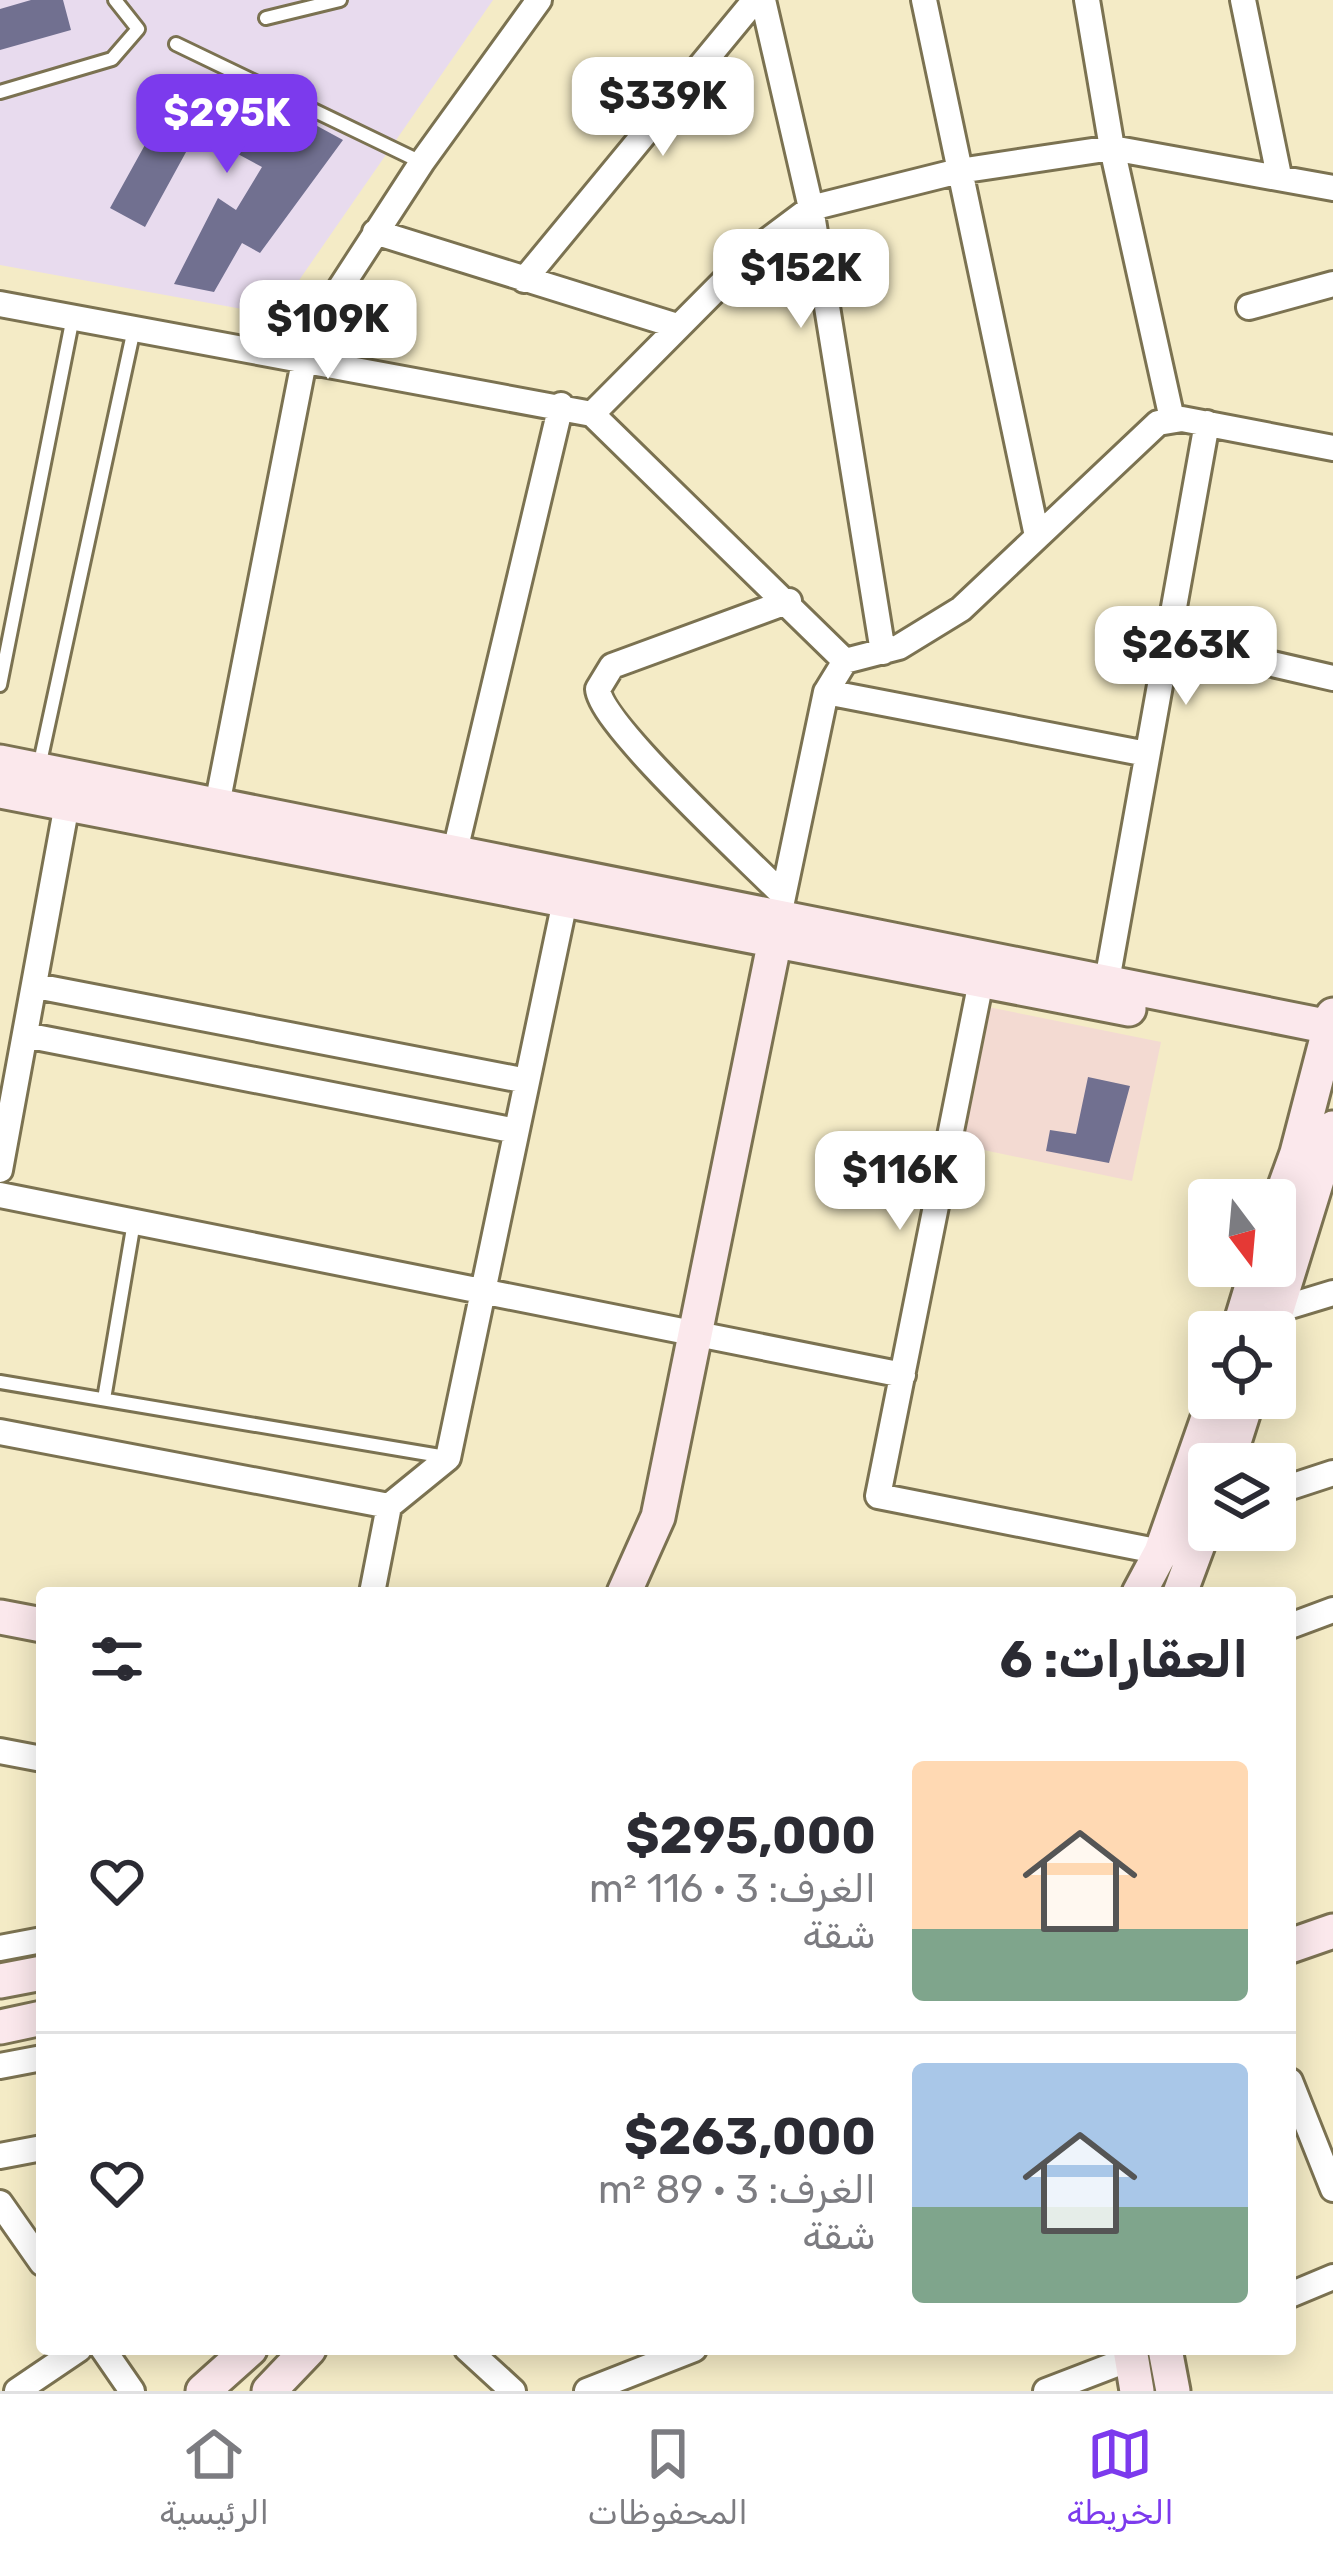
<!DOCTYPE html>
<html lang="ar">
<meta charset="utf-8">
<style>
body{margin:0;font-family:Rubik,"Noto Naskh Arabic",sans-serif;background:#f2f2f3;color:#2b2b33;direction:rtl;height:100vh;display:flex;flex-direction:column;font-size:45px;white-space:nowrap}
*{box-sizing:border-box;margin:0}
p{font-size:39px;color:#7c7c81}
.icon{flex:none;width:66px;height:66px;fill:none;stroke:currentColor;stroke-width:2;stroke-linecap:round;stroke-linejoin:round}
.map{position:relative;flex:1;overflow:hidden;direction:ltr}
.panel{position:absolute;left:36px;top:1587px;width:1260px;height:768px;display:flex;flex-direction:column;background:#fff;border-radius:12px;box-shadow:0 6px 30px #0003;direction:rtl}
.panel>*{flex:none}
.needle{width:78px;rotate:164deg}
.controls{position:absolute;left:1188px;top:1179px;display:grid;gap:24px}
.controls a{display:grid;place-items:center;width:108px;height:108px;border-radius:12px;background:#fff;box-shadow:0 6px 30px #0003;font-size:60px}
.price{position:absolute;translate:-50% -102px;padding:0 27px;border-radius:24px;background:#fff;color:#222;font-size:39px;line-height:78px;filter:drop-shadow(0 3px 6px #0008)}
.price::after{content:'';position:absolute;left:50%;top:72px;width:36px;height:27px;margin-left:-18px;background:inherit;clip-path:polygon(0 0,100% 0,50% 100%)}
.price.current{background:#7c3aed;color:#fff}
ul{padding:0;list-style:none}
li{display:flex;align-items:center;gap:36px;height:300px;padding:0 48px}
li+li{border-top:3px solid #e1e1e2}
li span{display:grid;place-items:center;flex:none;width:336px;height:240px;border-radius:12px;color:#555}
li>.icon{margin-inline-start:auto}
span .icon{width:144px;height:144px;fill:#fffc;stroke-width:1}
li b{font-size:51px}
h2{display:flex;justify-content:space-between;align-items:center;height:144px;padding:0 48px;font-size:51px}
.menu{display:flex;justify-content:space-around;align-items:center;height:168px;border-top:3px solid #e1e1e2;background:#fff;font-size:33px;color:#7c7c81}
.menu a{display:grid;justify-items:center;gap:6px}
.menu .current{color:#7c3aed}
.map>svg:first-child{display:block}
.education{fill:#f3dad2}
.medical{fill:#e8dbee}
.building{fill:#717090}
.lines{fill:none;stroke-linecap:round;stroke-linejoin:round}
.lane-casing{stroke:#7b7251;stroke-width:18}
.street-casing{stroke:#7b7251;stroke-width:30}
.secondary-casing{stroke:#7b7251;stroke-width:39}
.lane{stroke:#fff;stroke-width:12}
.street{stroke:#fff;stroke-width:24}
.secondary{stroke:#fbe8ec;stroke-width:33}
</style>
<div class="map">
<svg width="1333" height="2391" viewBox="0 0 1333 2391">
<rect width="100%" height="100%" fill="#f4ebc6"/>
<!-- education -->
<path class="education" d="M983,1006l178,36 -29,139 -177,-37z"/>
<!-- medical -->
<path class="medical" d="M0,0h493l-218,315 -275,-50z"/>
<!-- building -->
<path class="building" d="M31,0h32l8,30 -71,20v-41z
M182,78l93,50 11,-19 57,31 -83,113 -18,-10 -28,49 -40,-8 44,-86 18,12 26,-43 -65,-35 -52,95 -35,-19z
M1088,1077l42,9 -21,77 -63,-12 4,-21 26,4z"/>
<g class="lines">
<!-- lane casing -->
<g class="lane-casing">
<path id="lane" d="M266,18l74,-18
M176,44l245,118
M0,92l112,-33 26,-30 -23,-29
M0,685l73,-368
M39,767l95,-438
M0,1382l446,75
M104,1399l30,-177"/>
</g>
<!-- street casing -->
<g class="street-casing">
<path id="street" d="M763,0l48,208 72,444
M924,0l113,536
M1087,0l25,148 60,271
M1243,0l36,176
M375,232l302,94
M524,280l231,-280
M0,304l592,110 253,247
M1249,307l84,-23
M592,414l163,-164 56,-42 148,-37 153,-23 221,40
M1168,640l165,38
M826,692l321,62
M217,805l92,-469 113,-174 117,-162
M455,851l106,-446
M783,895c-33,-34 -183,-171 -185,-206l14,-23 177,-65
M779,916l47,-224 19,-31 54,-14 62,-38 197,-186 24,-4 151,29
M981,981l-103,515 283,56
M1107,981l100,-558
M36,986l491,95
M25,1035l491,96
M0,1170l67,-366
M0,1195l903,180
M1277,1310l56,-17
M0,1432l389,74
M1275,1492l58,-19
M372,1593l17,-87 59,-48 117,-557
M1290,1626l43,-16
M0,1751l42,8
M0,1948l42,-8
M0,2066l42,-8
M1290,2081l43,108
M0,2156l42,-8
M0,2203l42,60
M1290,2295l43,-18
M103,2349l29,42
M467,2349l46,42
M17,2391l62,-42
M587,2391l107,-42
M1046,2391l86,-33"/>
</g>
<!-- secondary casing -->
<g class="secondary-casing">
<path id="secondary" d="M0,762l1330,265
M0,791l1129,218
M1275,1214l22,-61 36,-138
M1238,1332l20,-66
M1270,1332l63,-204
M1227,1464l21,-66
M624,1593l34,-76 120,-592
M1139,1593l22,-41 54,-154
M1180,1593l29,-78
M0,1617l42,8
M1290,1946l43,-15
M0,1981l42,-8
M0,2027l42,-9
M1130,2349l7,42
M1165,2349l8,42
M203,2391l47,-42
M269,2391l40,-42"/>
</g>
<!-- lane -->
<use href="#lane" class="lane"/>
<!-- street -->
<use href="#street" class="street"/>
<!-- secondary -->
<use href="#secondary" class="secondary"/>
</g>
</svg>
<div class="controls">
<a><svg class="needle" viewBox="-14 -14 28 28"><path d="M0-13l5 13h-10z" fill="#e53935"/><path d="M0 13l5-13h-10z" fill="#7c7c81"/></svg></a>
<a><svg class="icon" aria-label="locate" viewBox="0 0 24 24"><circle cx="12" cy="12" r="6"/><path d="M12 2v4M12 18v4M2 12h4M18 12h4"/></svg></a>
<a><svg class="icon" aria-label="layers" viewBox="0 0 24 24"><path d="M12 4l9 5-9 5-9-5zM3 14l9 5 9-5"/></svg></a>
</div>
<b class="price" style="left:663px;top:159px">$339K</b>
<b class="price current" style="left:227px;top:176px">$295K</b>
<b class="price" style="left:801px;top:331px">$152K</b>
<b class="price" style="left:328px;top:382px">$109K</b>
<b class="price" style="left:1186px;top:708px">$263K</b>
<b class="price" style="left:900px;top:1233px">$116K</b>
<section class="panel">
<h2>العقارات: 6<svg class="icon" aria-label="filters" viewBox="0 0 24 24"><path d="M4 7h16M4 17h16"/><circle cx="9" cy="7" r="2"/><circle cx="15" cy="17" r="2"/></svg></h2>
<ul>
<li><span style="background:linear-gradient(#ffd9b3 70%,#7fa58c 0)"><svg class="icon" aria-label="home" viewBox="0 0 24 24"><path d="M3 11l9-7 9 7M6 9v11h12V9"/></svg></span><div><b>$295,000</b><p>الغرف: 3 · 116 m²</p><p>شقة</p></div><svg class="icon" aria-label="heart" viewBox="0 0 24 24"><path d="M12 20l-8-8c-3-5 5-10 8-4 3-6 11-1 8 4z"/></svg></li>
<li><span style="background:linear-gradient(#a9c7e8 60%,#7fa58c 0)"><svg class="icon" aria-label="home" viewBox="0 0 24 24"><path d="M3 11l9-7 9 7M6 9v11h12V9"/></svg></span><div><b>$263,000</b><p>الغرف: 3 · 89 m²</p><p>شقة</p></div><svg class="icon" aria-label="heart" viewBox="0 0 24 24"><path d="M12 20l-8-8c-3-5 5-10 8-4 3-6 11-1 8 4z"/></svg></li>
</ul>
</section>
</div>
<nav class="menu">
<a class="current"><svg class="icon" aria-label="map" viewBox="0 0 24 24"><path d="M3 6l6-2 6 2 6-2v14l-6 2-6-2-6 2zM9 4v14M15 6v14"/></svg>الخريطة</a>
<a><svg class="icon" aria-label="saved" viewBox="0 0 24 24"><path d="M7 4h10v16l-5-4-5 4z"/></svg>المحفوظات</a>
<a><svg class="icon" aria-label="home" viewBox="0 0 24 24"><path d="M3 11l9-7 9 7M6 9v11h12V9"/></svg>الرئيسية</a>
</nav>
